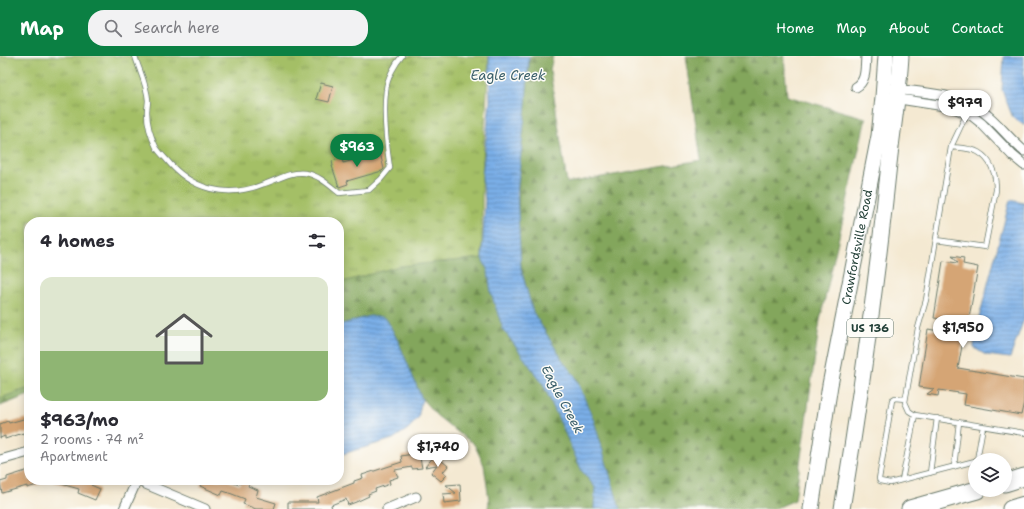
<!DOCTYPE html>
<meta charset="utf-8">
<style>
body{margin:0;font-family:"Shantell Sans",sans-serif;background:#f2f2f3;color:#2b2b33;height:100vh;display:flex;flex-direction:column;font-size:15px;white-space:nowrap}
*{box-sizing:border-box;margin:0}
p{font-size:13px;color:#7c7c81}
.icon{flex:none;width:22px;height:22px;fill:none;stroke:currentColor;stroke-width:2;stroke-linecap:round;stroke-linejoin:round}
.map{position:relative;flex:1;overflow:hidden}
.drawer{position:absolute;left:24px;top:161px;width:320px;height:268px;display:flex;flex-direction:column;background:#fff;border-radius:16px;box-shadow:0 2px 10px #0003}
.drawer>*{flex:none}
.fabs{position:absolute;left:968px;top:397px;display:grid;gap:8px}
.fabs a{display:grid;place-items:center;width:44px;height:44px;border-radius:50%;background:#fff;box-shadow:0 2px 10px #0003;font-size:20px}
.price{position:absolute;translate:-50% -34px;padding:0 9px;border-radius:14px;background:#fff;color:#222;font-size:13px;line-height:26px;filter:drop-shadow(0 1px 2px #0008)}
.price::after{content:'';position:absolute;left:50%;top:24px;width:12px;height:9px;margin-left:-6px;background:inherit;clip-path:polygon(0 0,100% 0,50% 100%)}
.price.active{background:#0b8043;color:#fff}
ul{padding:0;list-style:none}
li{display:grid;align-content:center;gap:8px;height:212px;padding:0 16px}
li+li{border-top:1px solid #e1e1e2}
li span{display:grid;place-items:center;height:124px;border-radius:12px;color:#555}
li>.icon{margin-inline-start:auto}
span .icon{width:72px;height:72px;fill:#fffc;stroke-width:1}
li b{font-size:17px}
h2{display:flex;justify-content:space-between;align-items:center;height:48px;padding:0 16px;font-size:17px}
header{display:flex;align-items:center;gap:24px;box-sizing:border-box;height:56px;padding:0 20px;background:#0b8043;color:#fff}
header strong{font-size:19px}
nav{display:flex;gap:22px;margin-inline-start:auto;font-size:14px}
.search{width:280px;height:36px;background:#f2f2f3;display:flex;align-items:center;gap:10px;box-sizing:border-box;padding:0 14px;border-radius:16px;color:#7c7c81;font-size:15px}
.map>svg:first-child{display:block}
.forest{fill:url(#forest-firs);stroke:#517248}
.park{fill:url(#park-tufts);stroke:#627e4d}
.water{fill:url(#water-rules);stroke:#4c768e}
.building{fill:#d5a575}
.lines{fill:none;stroke-linecap:round;stroke-linejoin:round}
.service-casing{stroke:#6a796b;stroke-width:6}
.minor-casing{stroke:#6a796b;stroke-width:11}
.primary-casing{stroke:#6a796b;stroke-width:17}
.motorway-casing{stroke:#6a796b;stroke-width:19}
.service{stroke:#fff;stroke-width:4.5}
.minor{stroke:#fff;stroke-width:9}
.primary{stroke:#fff;stroke-width:15}
.motorway{stroke:#fff;stroke-width:17}
.labels{text-anchor:middle;stroke-width:3;stroke-linejoin:round;paint-order:stroke}
.shield{fill:#fdfcf7;stroke:#62766e;stroke-width:1}
.shield-label{font-size:11px;font-weight:bold;fill:#1f3d34}
.street-label{font-size:12px;fill:#1f3d34;stroke:#fdfcf7}
.water-label{font-size:13px;font-style:italic;fill:#3a5f6a;stroke:#fdfcf7}
</style>
<header>
<strong>Map</strong>
<div class="search"><svg class="icon" aria-label="search" viewBox="0 0 24 24"><circle cx="10" cy="10" r="6"/><path d="M15 15l6 6"/></svg>Search here</div>
<nav><a>Home</a><a>Map</a><a>About</a><a>Contact</a></nav>
</header>
<div class="map">
<svg width="1024" height="453" viewBox="0 0 1024 453">
<defs>
<pattern id="forest-firs" width="22" height="20" patternUnits="userSpaceOnUse"><rect width="22" height="20" fill="#83a65b"/><path d="M5 1l3.5 6h-7zM16 11l3.5 6h-7z" fill="#6b884c"/></pattern>
<pattern id="park-tufts" width="24" height="20" patternUnits="userSpaceOnUse"><rect width="24" height="20" fill="#a4bf66"/><path d="M3 7l-1-3M5 7V3M7 7l1-3M15 17l-1-3M17 17v-4M19 17l1-3" fill="none" stroke="#859c55"/></pattern>
<pattern id="water-rules" width="6" height="5" patternUnits="userSpaceOnUse"><rect width="6" height="5" fill="#7aaee7"/><path d="M0 2.5h6" fill="none" stroke="#638fbc"/></pattern>
</defs>
<rect width="100%" height="100%" fill="#fdfcf7"/>
<filter id="ink" filterUnits="userSpaceOnUse"><feTurbulence type="fractalNoise" baseFrequency=".025" numOctaves="2"/><feDisplacementMap in="SourceGraphic" scale="8" xChannelSelector="R" yChannelSelector="G"/><feConvolveMatrix kernelMatrix="1 2 1 2 8 2 1 2 1" color-interpolation-filters="sRGB"/></filter>
<filter id="wash" filterUnits="userSpaceOnUse"><feTurbulence type="fractalNoise" baseFrequency=".012" numOctaves="4" result="noise"/><feDisplacementMap in="SourceGraphic" scale="16" xChannelSelector="R" yChannelSelector="G"/><feGaussianBlur stdDeviation="0.9" result="paint"/><feColorMatrix in="noise" values="0 0 0 0 0 0 0 0 0 0 0 0 0 0 0 0 0 1.4 0 .05"/><feComposite in="paint" operator="in"/></filter>
<g filter="url(#wash)">
<rect width="100%" height="100%" fill="#f4e9d2"/>
<!-- forest -->
<path class="forest" d="M530,0h23l-3,14 17,113 134,-23 -15,-104h98l3,40 79,22 -46,202 -25,180 -21,9h-154l-87,-197 -12,-43 -3,-47 1,-49z
M482,202l6,13 3,22 12,36 40,55 39,87 13,16 -1,22h-106l1,-9 -5,-35 -10,-21 -14,-10 -24,-19 -14,-16 -23,-56 -12,-23 -17,-4 -31,9v-42l60,-17z
M29,331v8l-29,11v-8z"/>
<!-- park -->
<path class="park" d="M0,0h489l-7,121v81l-83,8 -60,17v-61h-310v166l-29,10z"/>
<!-- water -->
<path class="water" d="M489,0h40l-3,48 -9,89 4,76 12,43 32,52 10,12 19,45 26,88h-26l1,-22 -13,-16 -39,-87 -40,-55 -12,-36 -3,-22 -6,-13 3,-58 -3,-23 8,-76z
M1004,0h20v69l-11,-7 -11,-28z
M1010,144l14,3v116l-14,39 -24,-3 -12,-7 1,-15z
M370,260l13,1 4,3 12,23 23,56 -4,19 -10,11 -15,10 -54,16v-130z"/>
<g id="blocks">
<!-- building -->
<path class="building" d="M321,27l12,3 -4,16 -13,-3z
M380,97l4,16 -2,2 -35,10 1,3 -9,3 -7,-21h1l-1,-5 10,-3 1,5z
M952,200l12,2 -1,6 15,3 -10,57h-2l-8,44 66,11v23l-3,13 -57,-10 2,-11 -27,-4 -1,6 -11,-2 7,-5 -15,-2 9,-58 16,3 2,-12 -12,-2 9,-57 15,2z
M27,362l2,15 -6,1v-1l-18,6v-3l-5,2v-14l8,-3 1,2z
M419,397l3,15 -10,1v-2l-17,3 3,7 -9,3 1,4 -15,5 1,2 -8,3 1,2 -13,6 -8,3 -2,-6 -15,6 1,4h-44v-7h30l-1,-5 37,-14v-2l9,-3 -1,-3 40,-13 -1,-6z
M435,399l13,11 -5,6 4,3 -6,6 -10,-8 6,-8 -12,2z
M29,414v10h18l1,2 -21,6v-2l-25,7 -2,-11 7,-2v-3z
M55,424h38l-2,5 9,4 -5,11 -17,-7 1,-4 -25,-7z
M203,424h24l12,5 4,-5h4l3,2 -2,4 10,4 -2,7 20,6 -2,6h-18l-13,-5 2,-5 -13,-5 -9,-3 -2,4 -21,-9z
M460,428l1,17 -17,2 -1,-9 13,-1 -10,-8z"/>
</g>
</g>
<g filter="url(#ink)">
<use href="#blocks" fill-opacity="0" stroke="#6a796b" stroke-width="1"/>
<g class="lines">
<!-- service casing -->
<g class="service-casing">
<path id="service" d="M135,0c4,14 12,29 13,44 0,4 -1,8 -1,12 0,12 4,25 9,35 3,5 6,8 10,12 25,31 61,40 98,25 13,-4 27,-13 41,-11 14,2 24,12 34,20l30,-3 12,-11 9,-11c-4,-26 -7,-52 -4,-78 1,-12 9,-26 16,-34
M967,57l-16,34 -25,153 -8,28 -13,74 4,9 6,4 109,18
M936,184l49,7 11,-57c0,-14 -4,-30 -18,-38 -7,-4 -19,-4 -27,-5
M905,343l-10,-1 -3,2 -13,79 1,2 10,2 85,-22
M977,404l6,-34
M954,411l5,-45
M930,417l7,-55
M902,424l13,-65"/>
</g>
<!-- minor casing -->
<g class="minor-casing">
<path id="minor" d="M856,31c11,-6 9,-20 10,-31
M894,33c28,3 65,5 88,22 16,11 27,28 42,40
M893,42l58,9 20,8 10,8 31,32 12,10
M0,404l29,-8
M136,424l69,29
M124,453l13,-29
M387,453l29,-12"/>
</g>
<!-- primary casing -->
<g class="primary-casing">
<g id="primary">
<path id="s1" d="M811,453l19,-124 49,-249 4,-39 3,-41"/>
<path d="M842,453c19,-115 35,-229 47,-345 4,-36 10,-72 12,-108"/>
</g>
</g>
<!-- motorway casing -->
<g class="motorway-casing">
<path id="motorway" d="M1005,427l19,-6
M910,453l67,-19
M1011,453l13,-4"/>
</g>
<!-- service -->
<use href="#service" class="service"/>
<!-- minor -->
<use href="#minor" class="minor"/>
<!-- primary -->
<use href="#primary" class="primary"/>
<!-- motorway -->
<use href="#motorway" class="motorway"/>
</g>
</g>
<g class="labels">
<!-- shield labels -->
<rect class="shield" x="847" y="263" width="46" height="18" rx="3"/>
<g class="shield-label">
<text x="870" y="276">US 136</text>
</g>
<!-- street labels -->
<g class="street-label">
<text dy="4" stroke="none"><textPath href="#s1" startOffset="266">Crawfordsville Road</textPath></text>
</g>
<!-- water labels -->
<g class="water-label">
<text x="508" y="24">Eagle Creek</text>
<text transform="translate(563 343) rotate(62)" y="5">Eagle Creek</text>
</g>
</g>
</svg>
<div class="fabs">
<a><svg class="icon" aria-label="layers" viewBox="0 0 24 24"><path d="M12 4l9 5-9 5-9-5zM3 14l9 5 9-5"/></svg></a>
</div>
<b class="price" style="left:965px;top:68px">$979</b>
<b class="price active" style="left:357px;top:112px">$963</b>
<b class="price" style="left:963px;top:293px">$1,950</b>
<b class="price" style="left:438px;top:412px">$1,740</b>
<section class="drawer">
<h2>4 homes<svg class="icon" aria-label="filters" viewBox="0 0 24 24"><path d="M4 7h16M4 17h16"/><circle cx="9" cy="7" r="2"/><circle cx="15" cy="17" r="2"/></svg></h2>
<ul>
<li><span style="background:linear-gradient(#dfe7d0 60%,#8fb573 0)"><svg class="icon" aria-label="home" viewBox="0 0 24 24"><path d="M3 11l9-7 9 7M6 9v11h12V9"/></svg></span><div><b>$963/mo</b><p>2 rooms · 74 m²</p><p>Apartment</p></div></li>
</ul>
</section>
</div>
